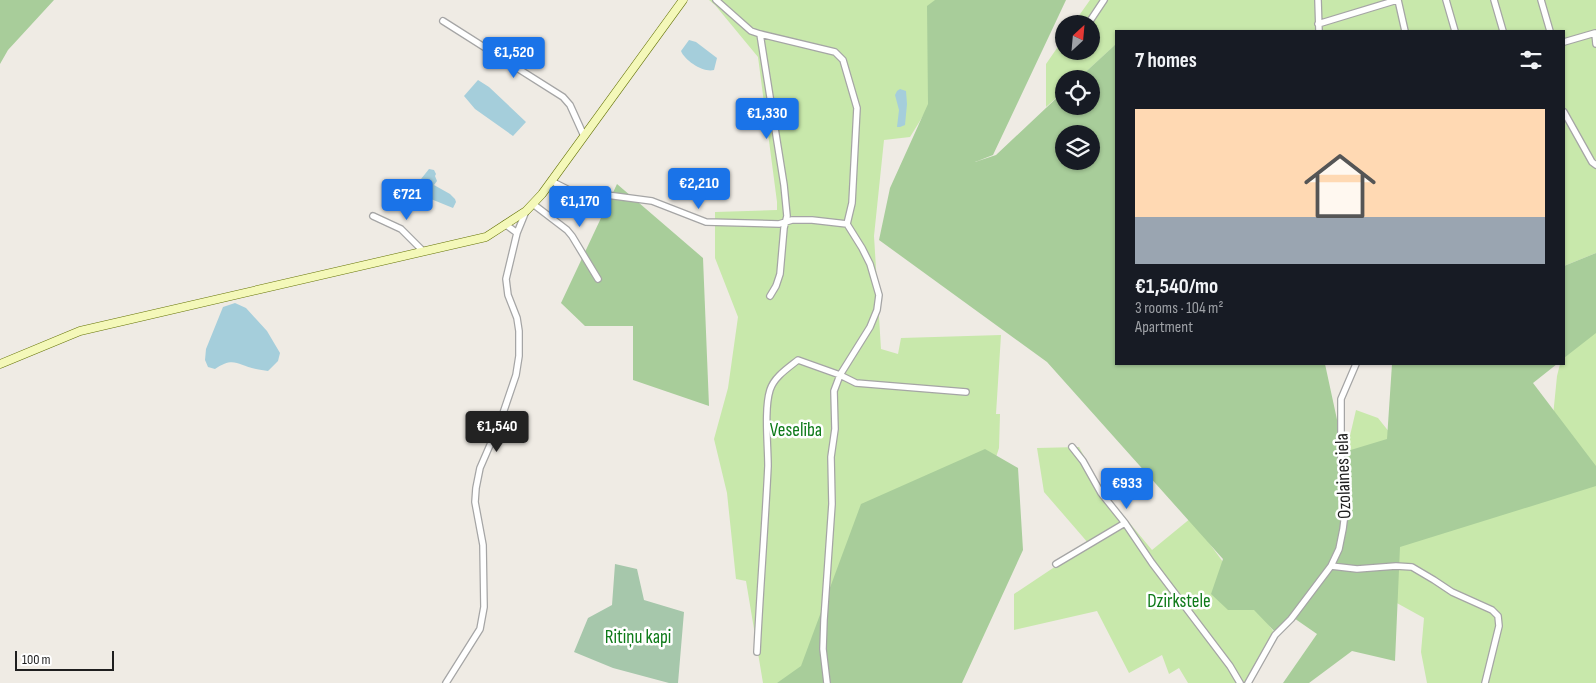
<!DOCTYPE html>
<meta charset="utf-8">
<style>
body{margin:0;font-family:"Sofia Sans Condensed",sans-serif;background:#20242c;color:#f1f3f6;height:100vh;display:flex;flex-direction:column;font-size:19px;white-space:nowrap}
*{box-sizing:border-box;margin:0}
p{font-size:16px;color:#9ea1a6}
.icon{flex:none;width:28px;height:28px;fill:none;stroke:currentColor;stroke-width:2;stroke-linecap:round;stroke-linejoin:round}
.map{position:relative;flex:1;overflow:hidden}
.drawer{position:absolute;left:1115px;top:30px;width:450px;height:335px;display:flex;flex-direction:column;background:#171b24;border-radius:0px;box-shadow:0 1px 4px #0004}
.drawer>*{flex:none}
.needle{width:32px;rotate:26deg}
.buttons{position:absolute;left:1055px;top:15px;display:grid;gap:10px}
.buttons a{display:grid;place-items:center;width:45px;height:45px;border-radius:50%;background:#171b24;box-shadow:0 1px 4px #0004;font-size:25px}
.scale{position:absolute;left:15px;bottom:12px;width:99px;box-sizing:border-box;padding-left:5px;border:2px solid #1e1e1e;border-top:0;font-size:14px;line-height:18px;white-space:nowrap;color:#1e1e1e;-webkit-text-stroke:4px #fff;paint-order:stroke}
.price{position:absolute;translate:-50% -42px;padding:0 11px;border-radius:5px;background:#1a73e8;color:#fff;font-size:16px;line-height:32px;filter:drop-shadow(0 1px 2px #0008)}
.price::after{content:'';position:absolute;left:50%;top:30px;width:15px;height:11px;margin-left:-8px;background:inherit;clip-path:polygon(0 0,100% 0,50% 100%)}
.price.on{background:#222;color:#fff}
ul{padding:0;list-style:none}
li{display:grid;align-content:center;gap:10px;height:265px;padding:0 20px}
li+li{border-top:1px solid #363941}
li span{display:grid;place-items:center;height:155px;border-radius:0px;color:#555}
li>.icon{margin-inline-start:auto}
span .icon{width:90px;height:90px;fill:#fffc;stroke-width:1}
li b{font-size:21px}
h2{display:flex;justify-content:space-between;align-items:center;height:60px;padding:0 20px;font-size:21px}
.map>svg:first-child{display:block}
.grass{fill:#c8e8ab}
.forest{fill:#a8cd9a;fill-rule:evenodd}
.cemetery{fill:#a6c7ab}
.water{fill:#a5cedb}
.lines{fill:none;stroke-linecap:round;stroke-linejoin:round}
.street-casing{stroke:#a5a5a5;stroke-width:8}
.secondary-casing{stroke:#657307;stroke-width:9}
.street{stroke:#fff;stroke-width:5.5}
.secondary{stroke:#f4f8b9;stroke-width:8}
.labels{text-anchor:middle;stroke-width:5;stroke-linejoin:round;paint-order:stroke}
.park-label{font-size:19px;fill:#0e7a19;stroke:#fff}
.street-label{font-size:19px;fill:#1e1e1e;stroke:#fff}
</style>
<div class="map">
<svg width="1596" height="683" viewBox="0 0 1596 683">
<rect width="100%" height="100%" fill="#efebe4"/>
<!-- grass -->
<path class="grass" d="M709,0h227l-7,52 -1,56 -18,29 -26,3 -10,96 7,113 17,5 3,-16 100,-3 -5,79h4l-1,34 -17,52 -100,183h-119l-17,-102 -10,-2 -9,-86 -13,-54 14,-51 10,-71 -23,-59v-46l62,-2v-8l-19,-145 -43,-52z
M1090,0h506v253l-32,13v-235h-448v16l-2,-1 -36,33h-14v12l-18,16v-43l18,-26v13h27v-27h-18z
M1596,312v371h-169l-6,-31 3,-34 -87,-48 8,-113 11,-47 22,8 12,15 159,23 8,-80 3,-12h4v-17z
M1079,447l24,44 49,59 39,-32 85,117 -26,48h-62l-9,-15 -10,6 -7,-19 -33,18 -32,-62 -83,19v-36l75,-50 -45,-52 -7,-44z"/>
<!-- forest -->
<path class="forest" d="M0,0h54l-46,50 -8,14z
M935,0h131l-73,155 -18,7 21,-7 68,-64v15h27v-27h-13l38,-35v320h209l19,88 43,-13 5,-75h165l-24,19 63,83v20l-196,61 -5,114 -43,-10 -43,32h-26l34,-49 -26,-18 -16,16 -21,-22h-26l-17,-16 12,-35 -176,-197 -168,-122 11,-52 38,-84 -1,-98zM1064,134h27v27h-27z
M617,184l86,74 6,148 -76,-26v-54h-48l-24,-23z
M1596,253v80l-32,25v-92z
M985,449l33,19 5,82 -61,133h-185l24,-17 60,-162z"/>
<!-- cemetery -->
<path class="cemetery" d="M615,564l22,5 7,31 40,12 -6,71h-9l-56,-15 -39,-16 14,-34 24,-13z"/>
<!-- water -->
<path class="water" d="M689,40l7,2 21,16 -3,12c-10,3 -29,-9 -33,-19z
M478,80l11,7 37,35 -13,14 -38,-27 -11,-13z
M900,89l6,2 1,13 -2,21 -5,2h-3l2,-17 -4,-15 2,-4z
M429,169l5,1 2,4 -1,2 2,5 -3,4 16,9 5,5 1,3 -3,6 -27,-11 -1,-5 1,-4h-3l-6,-2v-2z
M235,303l11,5 21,23 13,22 -2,8 -10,10c-4,-1 -9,-1 -12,-2 -19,-4 -22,-13 -41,0l-7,-2 -3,-7 1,-11 17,-42z"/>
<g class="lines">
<!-- street casing -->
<g class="street-casing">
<path id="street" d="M716,0l35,31 9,3 24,151 3,31 -3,12 -4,46 -4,12 -6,10
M1318,0l1,31
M1398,0l7,31
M1446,0l9,31
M1494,0l9,31
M1541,0l9,31
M443,21l120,76 7,8 14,31
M1088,24l16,-24
M1318,24l79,-24
M760,34l75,18 8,8 14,48 -5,95 -5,21 15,24 8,16 9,31 -2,15 -7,17 -30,48 -6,16 1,38 -4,28 1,47 -8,116 -1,29 4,34
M1564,42l31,-9 1,11
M1564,112l28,50 4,3
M551,181l18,9 83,11 54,21 73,2 13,-4h20l35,4
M533,204l34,26 5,6 26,43
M373,216l28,13 22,22
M505,224l12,9
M1072,447l11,14 18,32 24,30 27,40 78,103 10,17
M1056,564l69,-41
M1331,566l26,3 39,-3 16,1 22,13 18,12 40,18 6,6 1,10 -14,57
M757,652c3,-62 8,-124 11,-186 0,-21 -4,-57 2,-76 4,-13 18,-22 28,-30l42,15 16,8 110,9
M446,683l34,-54 4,-22 -1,-62 -8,-43 1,-14 4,-20 20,-46 16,-47 3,-19v-25l-2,-13 -9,-23 -2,-16 11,-46 9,-22
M1248,683l27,-48 16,-16 40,-53 8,-17 4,-20 2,-16 -4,-52v-62l15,-35"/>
</g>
<!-- secondary casing -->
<g class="secondary-casing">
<path id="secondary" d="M0,364l80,-33 406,-94 40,-26 16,-17 141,-194"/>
</g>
<!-- street -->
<use href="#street" class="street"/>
<!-- secondary -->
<use href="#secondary" class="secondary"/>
</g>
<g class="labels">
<!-- park labels -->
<g class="park-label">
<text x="796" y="436">Veselība</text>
<text x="1179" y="607">Dzirkstele</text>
<text x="638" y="643">Ritiņu kapi</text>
</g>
<!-- street labels -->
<g class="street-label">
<text transform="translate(1342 476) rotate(-92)" y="7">Ozolaines iela</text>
</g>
</g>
</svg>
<div class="buttons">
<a><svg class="needle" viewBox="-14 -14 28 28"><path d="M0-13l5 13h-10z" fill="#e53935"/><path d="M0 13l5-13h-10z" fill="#9ea1a6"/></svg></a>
<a><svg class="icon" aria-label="locate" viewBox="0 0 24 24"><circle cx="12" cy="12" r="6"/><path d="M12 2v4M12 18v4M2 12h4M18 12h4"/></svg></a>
<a><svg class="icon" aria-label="layers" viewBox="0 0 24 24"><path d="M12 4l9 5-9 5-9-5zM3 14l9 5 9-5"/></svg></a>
</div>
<div class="scale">100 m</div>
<b class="price" style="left:514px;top:79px">€1,520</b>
<b class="price" style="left:767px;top:140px">€1,330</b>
<b class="price" style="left:699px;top:210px">€2,210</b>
<b class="price" style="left:407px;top:221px">€721</b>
<b class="price" style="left:580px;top:228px">€1,170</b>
<b class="price on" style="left:497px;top:453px">€1,540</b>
<b class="price" style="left:1127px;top:510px">€933</b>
<section class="drawer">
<h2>7 homes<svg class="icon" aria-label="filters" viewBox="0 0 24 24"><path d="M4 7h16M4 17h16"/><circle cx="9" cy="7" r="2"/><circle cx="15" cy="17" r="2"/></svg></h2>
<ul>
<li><span style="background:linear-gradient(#ffd9b3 70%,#9aa5b1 0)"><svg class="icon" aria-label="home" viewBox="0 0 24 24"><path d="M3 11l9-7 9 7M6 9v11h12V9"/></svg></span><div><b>€1,540/mo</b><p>3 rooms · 104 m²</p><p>Apartment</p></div></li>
</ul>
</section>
</div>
